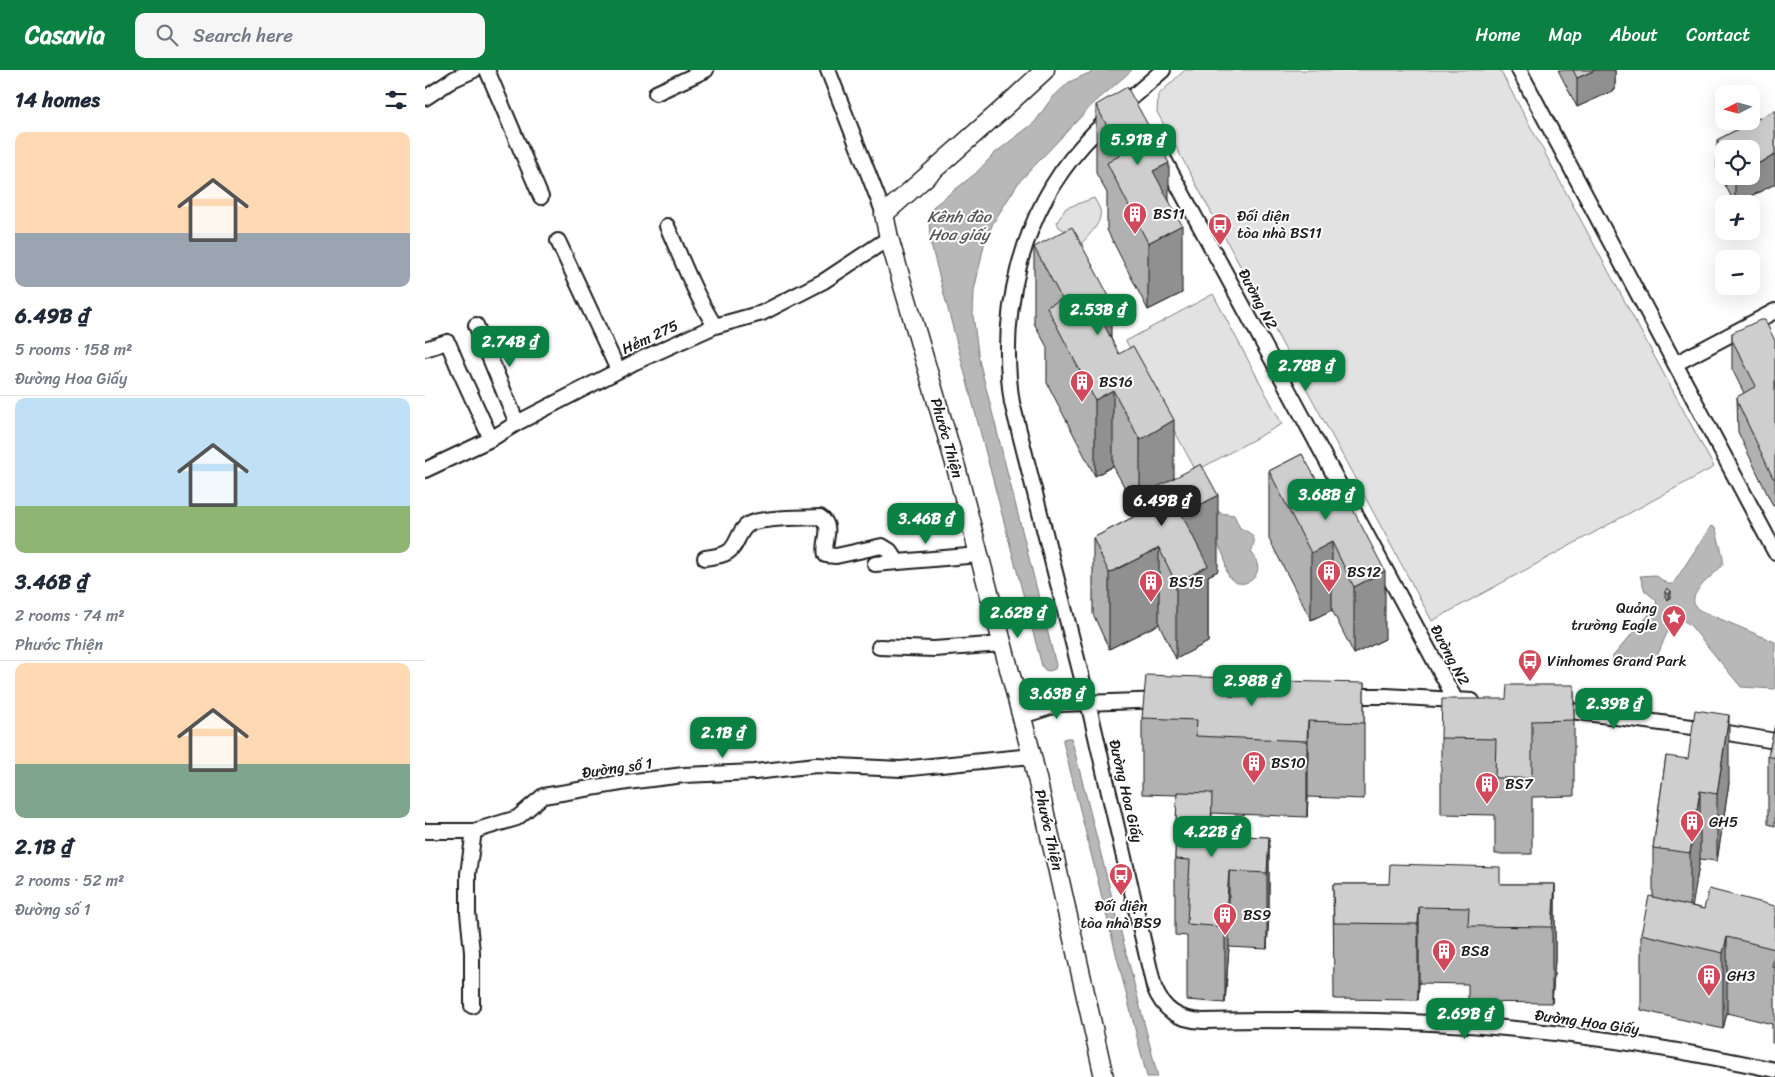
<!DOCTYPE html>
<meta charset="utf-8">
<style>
body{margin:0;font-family:Sriracha,sans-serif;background:#f6f6f7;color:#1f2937;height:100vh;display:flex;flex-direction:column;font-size:19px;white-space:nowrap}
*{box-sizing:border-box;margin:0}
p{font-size:16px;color:#747a83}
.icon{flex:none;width:28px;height:28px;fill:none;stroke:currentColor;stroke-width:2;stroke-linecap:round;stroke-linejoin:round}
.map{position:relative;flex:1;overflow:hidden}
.sheet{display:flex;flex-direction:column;background:#fff;width:425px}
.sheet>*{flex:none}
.needle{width:32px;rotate:264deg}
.fabs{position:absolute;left:1290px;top:15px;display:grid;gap:10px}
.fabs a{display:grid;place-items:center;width:45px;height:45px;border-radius:10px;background:#fff;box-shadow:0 5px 20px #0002;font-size:25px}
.price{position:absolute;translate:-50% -42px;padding:0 11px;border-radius:10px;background:#0b8043;color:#fff;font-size:16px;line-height:32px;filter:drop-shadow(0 1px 2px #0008)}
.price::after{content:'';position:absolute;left:50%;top:30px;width:15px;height:11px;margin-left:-8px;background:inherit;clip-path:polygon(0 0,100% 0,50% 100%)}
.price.active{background:#222;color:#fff}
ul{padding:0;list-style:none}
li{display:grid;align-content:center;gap:10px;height:265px;padding:0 15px}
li+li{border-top:1px solid #e0e1e3}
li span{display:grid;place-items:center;height:155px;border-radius:10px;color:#555}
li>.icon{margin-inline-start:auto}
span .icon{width:90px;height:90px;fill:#fffc;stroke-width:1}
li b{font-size:21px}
h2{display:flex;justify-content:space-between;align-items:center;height:60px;padding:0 15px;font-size:21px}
header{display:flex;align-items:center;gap:30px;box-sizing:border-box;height:70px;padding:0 25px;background:#0b8043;color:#fff}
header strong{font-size:24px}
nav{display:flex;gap:28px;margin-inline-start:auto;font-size:18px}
.search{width:350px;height:45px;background:#f6f6f7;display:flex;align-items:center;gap:12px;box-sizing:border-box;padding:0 18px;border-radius:10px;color:#747a83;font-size:19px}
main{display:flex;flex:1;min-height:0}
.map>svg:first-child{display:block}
.green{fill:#e2e2e2;stroke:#7f7f7f}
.water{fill:#b8b8b8;stroke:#7a7a7a}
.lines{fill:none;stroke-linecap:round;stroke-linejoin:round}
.minor-casing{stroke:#1c1c1c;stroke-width:18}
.tertiary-casing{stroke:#1c1c1c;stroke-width:21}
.minor{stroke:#fff;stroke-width:14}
.tertiary{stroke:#fff;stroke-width:18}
.wall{fill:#b1b1b1;stroke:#1c1c1c;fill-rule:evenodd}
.shaded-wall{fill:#909090;stroke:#1c1c1c}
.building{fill:#cecece;stroke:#1c1c1c}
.labels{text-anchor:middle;stroke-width:4;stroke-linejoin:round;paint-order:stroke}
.poi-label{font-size:15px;fill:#1c1c1c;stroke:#fff;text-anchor:start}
.street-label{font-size:15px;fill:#1c1c1c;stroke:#fff}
.water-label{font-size:16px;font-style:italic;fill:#5a5a5a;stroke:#fff}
</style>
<header>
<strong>Casavia</strong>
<div class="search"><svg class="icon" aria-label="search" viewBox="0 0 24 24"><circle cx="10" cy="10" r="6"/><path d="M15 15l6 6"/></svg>Search here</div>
<nav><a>Home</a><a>Map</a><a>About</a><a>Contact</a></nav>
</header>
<main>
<section class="sheet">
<h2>14 homes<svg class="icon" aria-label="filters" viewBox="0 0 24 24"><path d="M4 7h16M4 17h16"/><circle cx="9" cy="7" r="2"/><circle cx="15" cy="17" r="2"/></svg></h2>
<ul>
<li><span style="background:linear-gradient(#ffd9b3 65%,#9aa5b1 0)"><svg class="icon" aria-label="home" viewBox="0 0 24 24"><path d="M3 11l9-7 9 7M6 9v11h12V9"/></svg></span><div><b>6.49B ₫</b><p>5 rooms · 158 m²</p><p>Đường Hoa Giấy</p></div></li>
<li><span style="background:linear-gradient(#bfe0f5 70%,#8fb573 0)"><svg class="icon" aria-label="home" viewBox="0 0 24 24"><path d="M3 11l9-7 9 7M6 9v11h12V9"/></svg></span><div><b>3.46B ₫</b><p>2 rooms · 74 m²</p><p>Phước Thiện</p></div></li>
<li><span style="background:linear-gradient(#ffd9b3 65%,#7fa58c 0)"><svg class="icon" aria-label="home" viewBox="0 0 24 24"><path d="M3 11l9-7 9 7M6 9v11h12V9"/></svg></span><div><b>2.1B ₫</b><p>2 rooms · 52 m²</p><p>Đường số 1</p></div></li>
</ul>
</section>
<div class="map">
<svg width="1350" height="1007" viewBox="0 0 1350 1007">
<rect width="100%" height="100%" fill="#fff"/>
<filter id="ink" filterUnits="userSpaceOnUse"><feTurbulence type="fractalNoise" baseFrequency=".02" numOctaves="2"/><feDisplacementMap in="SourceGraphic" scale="10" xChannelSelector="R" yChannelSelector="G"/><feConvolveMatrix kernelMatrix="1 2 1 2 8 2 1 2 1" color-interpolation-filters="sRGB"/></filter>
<g filter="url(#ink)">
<!-- green -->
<path class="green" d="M760,0h315l214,397 -282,154 -275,-509 1,-17z
M669,128c2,4 5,8 6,12 3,12 -11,25 -18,33l1,9 11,15 -4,3 -4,-1 -2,-4 -14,-10v-9l7,-5 1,-5 -3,-4 -11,-2 -5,-3 -2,-5 9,-14z
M788,224l69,130 -86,47 -70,-130z"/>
<!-- water -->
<path class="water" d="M671,0h36l-39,34 -74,78 -26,41 -9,22 -10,46 -1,24 6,45 77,305 -1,4 -6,2 -4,-1 -3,-4 -112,-425 -1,-25 5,-10 41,-32 20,-21 40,-31 16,-23 18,-17z
M791,438l4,5 14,2 6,13c13,6 18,9 11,24 19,22 -7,40 -20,27 -5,-5 -5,-11 -6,-18 -1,-7 -5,-12 -8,-18 -4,-9 -1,-25 -1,-35z
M1286,456l3,1 2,3 7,27v7c-9,13 -42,31 -24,46l76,32v47l-34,-2 -51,-62c-21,-19 -26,24 -35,33 -7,6 -30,5 -39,5l-4,-2 1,-5 44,-51 -1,-5 -11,-9 -5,-15 15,-1 13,9h5z
M642,668h4l1,3 86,336h-11l-84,-335v-3z"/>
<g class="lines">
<!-- minor casing -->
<g class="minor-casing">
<path id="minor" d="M62,0l54,127
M403,0l56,144
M738,0c-28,25 -57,48 -81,76 -61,68 -84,168 -70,257l76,299 66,285c9,23 24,33 49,34 97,-2 194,-2 291,6 95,8 189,23 281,43
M1094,0l256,482
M231,23l50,-23
M0,28l29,-19 20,-9
M735,82l295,547
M242,156c15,34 28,69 48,100
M133,171l60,129
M51,255l41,98
M0,279l22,-7 2,3 10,24 32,70
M1250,294l100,-53
M0,400l66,-31 26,-16 118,-61 80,-36 47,-13 62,-32 65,-43
M280,488c7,-1 17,-2 23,-6 10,-6 10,-22 21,-28 14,-7 54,-6 71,-7 15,10 2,25 6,38l10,1 46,-10 8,5 8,11
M450,494l104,-9
M454,577l55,2 69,-5
M921,626h40l86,5
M816,628l56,-2
M1131,639l143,19 76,13
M597,646l38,-12 102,-4
M0,761h49l43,-13 26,-22 84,-14 57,-7 71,-3 61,-7 85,4 131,-13
M47,936v-54l-4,-39v-39l6,-43"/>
</g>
<!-- tertiary casing -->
<g class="tertiary-casing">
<path id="tertiary" d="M620,0l-39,36 -122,108 5,24 67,229 76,289 72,321"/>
</g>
<!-- minor -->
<use href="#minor" class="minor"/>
<!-- tertiary -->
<use href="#tertiary" class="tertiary"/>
</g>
<!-- wall -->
<path class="wall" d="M1133,0h57v20l-38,17z
M671,35l73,95 13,93 -34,17 -41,-80v-37l-11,-20z
M1350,40v74l-40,20 -18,-35v-29zM1299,79l27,27h-27z
M609,177l77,92 63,139 44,93 -10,5v66l-32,17 -17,-35 -50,25 -16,-35v-76l46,-24 -26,-48 -18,10 -48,-93v-36l-13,-24z
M1307,263l43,8v165h-2l-35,-74 -1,-35 7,-4 -12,-24z
M877,384l83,185 -31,15 -22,-44 -21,10 -42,-81v-68z
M1240,522l6,4 -3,4 -3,-3z
M939,613v116l-56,-2 -1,20 -95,-4v22l57,2v76l-2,36 -38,-2 -4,56 -38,-3v-64l-12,-1v-76l2,-64 -35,-1v-76l87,-22 50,2z
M1149,615v111l-42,1v57h-37v-39l-54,-1v-76l65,-39z
M1350,655v101l-7,-2v-68z
M1241,686l63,27 -12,78 -17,-2 -8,47 12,3 71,-3v137h-3v-19l-45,-11 -4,16 -82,-19v-76l12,-37v-49z
M908,814h222v76l-3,43 -84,-1v-18l-49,-1 -1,17 -84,-1z"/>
<!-- shaded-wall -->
<path class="shaded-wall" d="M1170,0h20v20l-38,17v-29z
M1350,85v29l-40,20v-28h16v-9z
M744,93v67l-16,-59z
M757,155v68l-34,17v-67z
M686,230v76l-15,-67z
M688,320v76l-18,10v-76z
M749,350v76l-32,-1v20l-2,1v-76z
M793,425v76l-10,5v66l-32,17v-76l6,-68z
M907,472v68l-21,10v-67z
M734,478v76l-50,25v-76z
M960,501v68l-31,15v-67z
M1246,521v5l-3,4v-5z
M1304,645v68l-12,78v-67z
M883,651v76l-1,20v-76z
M1275,721v68l-10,62v-68z
M844,767v76l-2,36v-76z
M804,801v76l-4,56v-76z
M1130,814v76l-3,43v-76z
M994,837v76l-1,17v-76z
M1302,867v76l-4,16v-76z"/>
<!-- building -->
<path class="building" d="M1148,0h22l-18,8z
M702,17l42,76 -16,8 29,54 -34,18 -41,-80 15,-9 -26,-49z
M1350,40v45l-24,12v-18h-27v4l-7,-13z
M647,157l39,73 -15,9 23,45 14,-8 41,74 -34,20 -27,-50 -18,10 -48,-93 15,-8 -28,-52z
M1335,250h5l10,21v137h-2l-35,-75 -1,-6 19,-11 -24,-46v-7z
M877,384l31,55 15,-9 37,71 -31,16 -22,-45 -21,11 -42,-82z
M776,394l17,31 -36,20 26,51 -32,17 -17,-35 -50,25 -16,-35 56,-29 -7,-14z
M1242,518l4,3 -3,4 -3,-3z
M721,605l83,3v18l50,2v-17l85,2v40l-56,-2 -1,20 -111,-5 1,-16 -55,-2z
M1082,615h67v35l-42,1v57h-37l1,-39 -55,-1 1,-39h64z
M1270,640l34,5 -12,79 -17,-3 -10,62 -37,-5 13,-92 22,3z
M1350,655v33l-7,-2z
M752,722l35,1 -1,42 58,2 -2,36 -38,-2 -4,56 -38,-3 3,-64 -15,-1z
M965,794l110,3v17h55l-3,43 -84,-1 1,-18 -50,-1 -1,17 -84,-1 -1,-39h56z
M1284,819l66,17v43l-48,-12 -4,16 -82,-19 8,-38 55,13z
M1350,882v15h-3z"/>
</g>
<!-- icons -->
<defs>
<g id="building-pin" transform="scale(1.25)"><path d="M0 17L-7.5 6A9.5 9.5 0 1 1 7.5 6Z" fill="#d1495b" stroke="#fff"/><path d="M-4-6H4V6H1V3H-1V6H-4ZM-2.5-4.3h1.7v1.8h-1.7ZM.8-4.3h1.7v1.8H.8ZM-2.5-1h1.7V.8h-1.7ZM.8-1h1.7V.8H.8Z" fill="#fff"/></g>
<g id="bus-pin" transform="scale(1.25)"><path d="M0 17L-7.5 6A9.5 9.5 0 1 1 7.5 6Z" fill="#d1495b" stroke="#fff"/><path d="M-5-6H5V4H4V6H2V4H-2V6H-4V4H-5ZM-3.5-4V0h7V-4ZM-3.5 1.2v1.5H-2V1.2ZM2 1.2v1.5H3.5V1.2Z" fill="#fff"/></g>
<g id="sight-pin" transform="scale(1.25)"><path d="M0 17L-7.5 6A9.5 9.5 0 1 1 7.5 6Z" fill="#d1495b" stroke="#fff"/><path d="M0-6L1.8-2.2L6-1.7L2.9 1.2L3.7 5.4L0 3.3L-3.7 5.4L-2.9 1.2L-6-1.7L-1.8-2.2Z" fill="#fff"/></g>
</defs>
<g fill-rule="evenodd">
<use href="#building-pin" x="710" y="144"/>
<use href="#bus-pin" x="795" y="155"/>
<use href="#building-pin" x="657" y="312"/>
<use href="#building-pin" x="904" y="502"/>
<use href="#building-pin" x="726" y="512"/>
<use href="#sight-pin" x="1249" y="547"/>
<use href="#bus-pin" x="1105" y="591"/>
<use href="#building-pin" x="829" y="693"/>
<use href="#building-pin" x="1062" y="714"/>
<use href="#building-pin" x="1267" y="752"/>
<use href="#bus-pin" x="696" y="805"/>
<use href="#building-pin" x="800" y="845"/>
<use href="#building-pin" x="1019" y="881"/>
<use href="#building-pin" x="1284" y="906"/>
</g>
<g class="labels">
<!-- poi labels -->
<g class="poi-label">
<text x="728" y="149">BS11</text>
<text x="812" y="151">Đối diện<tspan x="812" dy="17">tòa nhà BS11</tspan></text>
<text x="674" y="317">BS16</text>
<text x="922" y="507">BS12</text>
<text x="744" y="517">BS15</text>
<text x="1232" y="543" text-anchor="end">Quảng<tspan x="1232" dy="17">trường Eagle</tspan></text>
<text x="1122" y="596">Vinhomes Grand Park</text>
<text x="846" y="698">BS10</text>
<text x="1080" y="719">BS7</text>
<text x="1284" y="757">GH5</text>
<text x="696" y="841" text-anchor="middle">Đối diện<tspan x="696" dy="17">tòa nhà BS9</tspan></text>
<text x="818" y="850">BS9</text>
<text x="1036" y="886">BS8</text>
<text x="1302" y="911">GH3</text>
</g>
<!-- street labels -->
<g class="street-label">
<text transform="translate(833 229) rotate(62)" y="5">Đường N2</text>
<text transform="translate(225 267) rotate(-25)" y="5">Hẻm 275</text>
<text transform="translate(522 368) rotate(74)" y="5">Phước Thiện</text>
<text transform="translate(1025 585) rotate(62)" y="5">Đường N2</text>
<text transform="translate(192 698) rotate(-8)" y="5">Đường số 1</text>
<text transform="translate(701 721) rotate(77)" y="5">Đường Hoa Giấy</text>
<text transform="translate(624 760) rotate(77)" y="5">Phước Thiện</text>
<text transform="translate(1162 952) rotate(8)" y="5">Đường Hoa Giấy</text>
</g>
<!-- water labels -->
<g class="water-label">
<text x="534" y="152">Kênh đào<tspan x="534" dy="18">Hoa giấy</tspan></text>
</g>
</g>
</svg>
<div class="fabs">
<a><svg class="needle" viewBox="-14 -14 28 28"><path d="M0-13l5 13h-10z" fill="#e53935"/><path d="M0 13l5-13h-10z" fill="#747a83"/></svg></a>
<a><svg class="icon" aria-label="locate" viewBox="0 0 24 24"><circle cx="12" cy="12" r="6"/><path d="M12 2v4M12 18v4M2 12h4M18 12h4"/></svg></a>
<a>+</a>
<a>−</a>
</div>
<b class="price" style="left:713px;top:96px">5.91B ₫</b>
<b class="price" style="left:673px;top:266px">2.53B ₫</b>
<b class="price" style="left:85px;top:298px">2.74B ₫</b>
<b class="price" style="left:881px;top:322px">2.78B ₫</b>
<b class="price" style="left:901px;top:451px">3.68B ₫</b>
<b class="price active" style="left:737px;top:457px">6.49B ₫</b>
<b class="price" style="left:501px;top:475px">3.46B ₫</b>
<b class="price" style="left:593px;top:569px">2.62B ₫</b>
<b class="price" style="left:827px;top:637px">2.98B ₫</b>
<b class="price" style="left:632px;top:650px">3.63B ₫</b>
<b class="price" style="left:1189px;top:660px">2.39B ₫</b>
<b class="price" style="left:298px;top:689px">2.1B ₫</b>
<b class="price" style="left:787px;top:788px">4.22B ₫</b>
<b class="price" style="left:1040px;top:970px">2.69B ₫</b>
</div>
</main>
